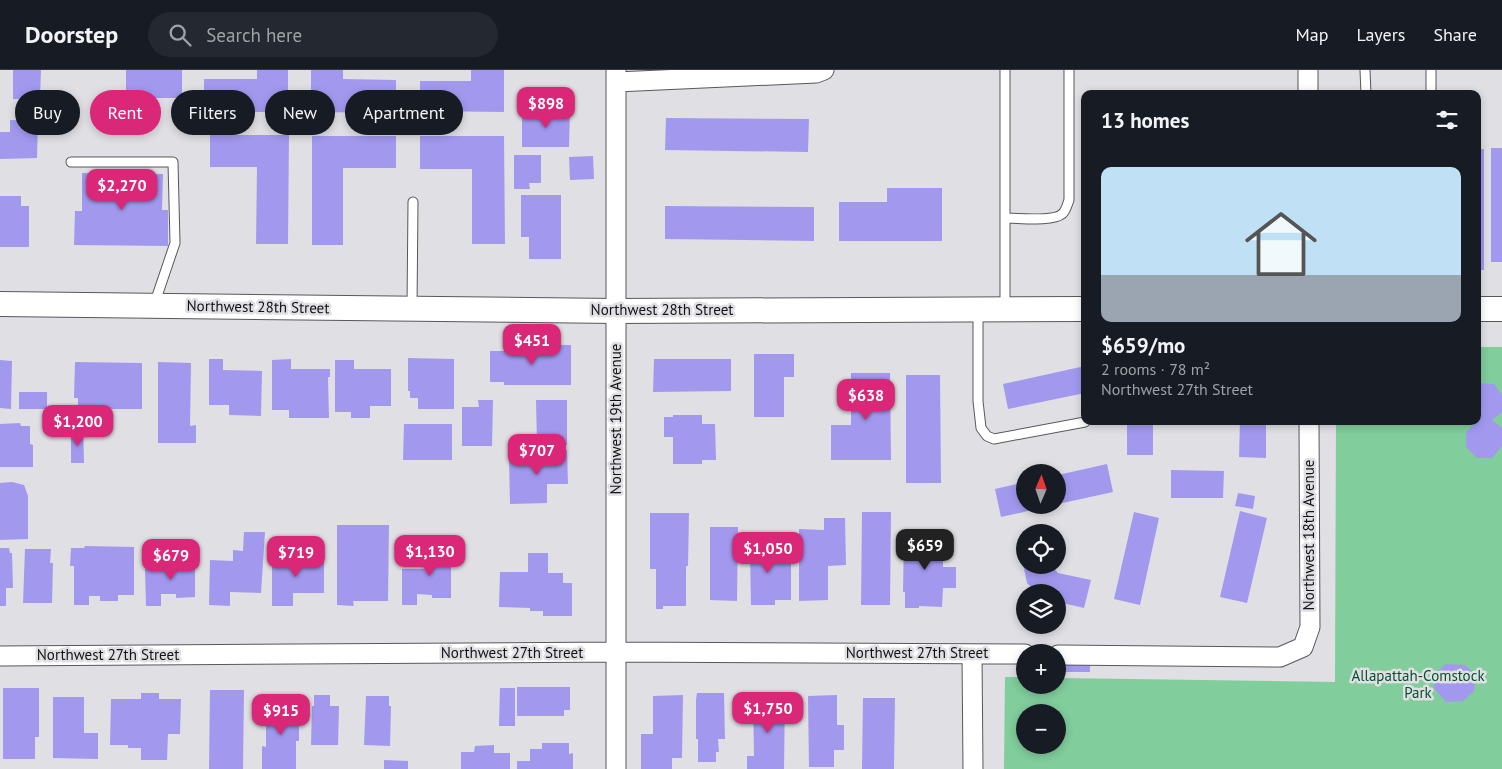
<!DOCTYPE html>
<meta charset="utf-8">
<style>
body{margin:0;font-family:"PT Sans",sans-serif;background:#242831;color:#f1f3f6;height:100vh;display:flex;flex-direction:column;font-size:19px;white-space:nowrap}
*{box-sizing:border-box;margin:0}
p{font-size:16px;color:#9ea1a6}
.icon{flex:none;width:28px;height:28px;fill:none;stroke:currentColor;stroke-width:2;stroke-linecap:round;stroke-linejoin:round}
.map{position:relative;flex:1;overflow:hidden}
.details{position:absolute;left:1081px;top:20px;width:400px;height:335px;display:flex;flex-direction:column;background:#171b24;border-radius:10px;box-shadow:0 2px 8px #0003}
.details>*{flex:none}
.banner{position:absolute;left:15px;top:20px;width:475px;height:45px;display:flex;gap:10px}
.needle{width:32px;rotate:2deg}
.controls{position:absolute;left:1016px;top:394px;display:grid;gap:10px}
.controls a{display:grid;place-items:center;width:50px;height:50px;border-radius:50%;background:#171b24;box-shadow:0 2px 8px #0003;font-size:25px}
.price{position:absolute;translate:-50% -42px;padding:0 11px;border-radius:10px;background:#db2777;color:#fff;font-size:16px;line-height:32px;filter:drop-shadow(0 1px 2px #0008)}
.price::after{content:'';position:absolute;left:50%;top:30px;width:15px;height:11px;margin-left:-8px;background:inherit;clip-path:polygon(0 0,100% 0,50% 100%)}
.price.on{background:#222;color:#fff}
ul{padding:0;list-style:none}
li{display:grid;align-content:center;gap:10px;height:265px;padding:0 20px}
li span{display:grid;place-items:center;height:155px;border-radius:10px;color:#555}
li>.icon{margin-inline-start:auto}
span .icon{width:90px;height:90px;fill:#fffc;stroke-width:1}
li b{font-size:21px}
h2{display:flex;justify-content:space-between;align-items:center;height:60px;padding:0 20px;font-size:21px}
.pill{padding:0 18px;border-radius:22px;background:#171b24;box-shadow:0 2px 8px #0003;font-size:18px;line-height:45px}
.pill.on{background:#db2777;color:#fff}
header{display:flex;align-items:center;gap:30px;box-sizing:border-box;height:70px;padding:0 25px;background:#171b24;border-bottom:1px solid #363941}
header strong{font-size:24px}
nav{display:flex;gap:28px;margin-inline-start:auto;font-size:18px}
.search{width:350px;height:45px;background:#242831;display:flex;align-items:center;gap:12px;box-sizing:border-box;padding:0 18px;border-radius:28px;color:#9ea1a6;font-size:19px}
.map>svg:first-child{display:block}
.green{fill:#81cd9c;fill-rule:evenodd}
.building{fill:#a299ef}
.lines{fill:none;stroke-linecap:round;stroke-linejoin:round}
.service-casing{stroke:#58575c;stroke-width:11}
.minor-casing{stroke:#58575c;stroke-width:21}
.tertiary-casing{stroke:#58575c;stroke-width:26}
.service{stroke:#fff;stroke-width:9}
.minor{stroke:#fff;stroke-width:19}
.tertiary{stroke:#fff;stroke-width:24}
.labels{text-anchor:middle;stroke-width:5;stroke-linejoin:round;paint-order:stroke}
.street-label{font-size:15px;fill:#131315;stroke:#dfdfe4}
.park-label{font-size:15px;fill:#05512d;stroke:#dfdfe4}
</style>
<header>
<strong>Doorstep</strong>
<div class="search"><svg class="icon" aria-label="search" viewBox="0 0 24 24"><circle cx="10" cy="10" r="6"/><path d="M15 15l6 6"/></svg>Search here</div>
<nav><a>Map</a><a>Layers</a><a>Share</a></nav>
</header>
<div class="map">
<svg width="1502" height="699" viewBox="0 0 1502 699">
<rect width="100%" height="100%" fill="#dfdfe4"/>
<!-- green -->
<path class="green" d="M1478,277h24v422h-498l1,-92h20v8h33v-7l277,4 1,-261h142zM1025,642h33v33h-33z"/>
<!-- building -->
<path class="building" d="M13,0h28l-1,29h-27z
M126,0h56v28h-56z
M257,0h31v42h-84v-33h53z
M311,0h32v9l53,1v33l-85,-1z
M471,0h33v42l-84,-1v-30h51z
M522,40l48,1 -1,36h-47z
M666,48l143,1 -1,33 -143,-2z
M10,50l28,1 -1,37 -37,1v-27h10z
M210,65h79l-1,109h-32l1,-77h-47z
M312,66h84v32h-53v77h-31z
M420,66h84l1,108h-33v-75h-52z
M1491,78h11v114h-11z
M1478,79h6v121h-6z
M514,85h27v28h-12l1,6h-16z
M593,86l1,23 -24,1 -1,-23z
M82,103l81,1 -1,36h6v36l-94,-1 1,-34h7z
M887,118h55v53h-103v-39h48z
M521,125h40v64h-32v-22h-8z
M0,126h21v10h8v41h-29z
M665,136l149,1v34l-149,-2z
M504,275h16v8h23v-8h28v40h-67v-3h-14v-31h14z
M754,284h40v23h-10v40h-30z
M408,288l46,1v50h-36v-11h-8v-7h-2z
M209,289h14v11l39,1 -1,45 -32,-1v-10h-20z
M291,289v10h39v8h-2l1,41h-40v-8h-17v-50z
M654,289h77v32l-78,1z
M0,290l12,1 -1,48 -11,-1z
M335,290h19v9h37v37h-21v12h-19v-6h-16z
M75,292l67,1v46h-40v-3h-24v-8h-4z
M158,292l33,1 -1,63 6,-1v18h-38z
M1085,296v27l-77,16 -5,-25z
M851,303h39l1,87h-60v-35h20z
M906,305h34l1,108h-35z
M1478,313l16,1 8,11v17l-10,8 10,8v18l-10,12h-15l-11,-11v-15l12,-11z
M19,322h28v17h-28z
M478,330h15l-1,46h-30v-39h17z
M536,330h31v45h-30z
M673,345h29v9h13l1,36h-14v4h-29v-27h-9v-20h9z
M1127,351h26v34h-26z
M1240,351h26v37l-27,-1z
M20,353l1,3h9v18l3,1v22h-33v-43z
M79,353h4l1,40h-13v-27h8z
M404,354h48v36h-49z
M567,380l1,34h-21v19l-37,1 -1,-45h21v-8z
M1107,394l6,28 -55,12v-29z
M1171,400l53,1 -1,27h-52z
M12,412l12,3 4,11v43l-28,1v-57z
M1025,412v23l25,1 -49,11 -6,-28z
M1238,423l17,3 -2,13 -18,-3z
M1240,441l27,7 -20,85 -27,-6z
M862,442h29l-1,93h-29z
M1134,442l25,6 -19,87 -26,-6z
M650,443h39l-1,53h-2v40h-23v3h-7v-40h-6z
M824,448h21l1,47 -18,1v34l-29,1v-72l25,1z
M337,455h52l-1,76h-35l1,5 -17,-1z
M710,457h28l-1,74 -27,-1z
M244,462h21l-4,61 -31,-1v14l-21,-1 1,-45 23,1v-11l10,1z
M904,463l39,1v33h13v21h-13l-1,19 -23,-1v2h-14v-16h-2z
M753,464h20l1,30h17v36h-16v5h-24l-1,-52h3z
M1025,469v26h26l7,8 33,7 -7,28 -26,-6v-10h-22l-9,-9 -9,-43z
M432,472h19v56h-19v-3l-15,-1v11h-15v-36h29z
M85,476l49,1v48h-16v6h-18v-5h-11v9h-15v-39h-4l1,-18h13z
M0,478h9l1,5h2l1,35h-7v18h-6z
M25,479h26l-1,14h3l-1,40h-29z
M292,481h15v11h17v31h-31v13h-21v-46l20,1z
M528,483h20v20h15v10h9v33h-29v-5h-13v-3l-31,-1 1,-35h28z
M176,484h19v43l-19,1v-4h-15v12h-15l-1,-37h31z
M1090,591v11h-32v-10z
M1446,594l19,1 11,10 -2,16 -11,10 -17,1 -12,-14v-14z
M517,617h53v23h-6v6h-47z
M3,618h36v49h-4v22h-32z
M500,618h15v38h-16z
M210,620h34l-1,79h-34z
M141,623h18v6h22l-1,35h-12l-1,26h-26v-12h-13v-3h-18l1,-46h30z
M697,623h27l1,46h-7l1,13h-3v10h-18v-23h-2v-39z
M314,625h16v11h9l-1,39h-27l1,-39h2z
M683,625l-1,63h-10v11h-31v-35h12v-38z
M766,625l19,1 -1,73h-37v-13h7l-1,-57 13,1z
M837,625v30h7v25h-10v17h-25l-1,-71z
M366,626h23v10h2l-1,40 -26,-1z
M53,627h31v36h14v26l-45,-1z
M863,628h32l-1,71h-32z
M291,629v5h8v37h-3v28h-34v-23l4,1v-44h12v-3z
M542,673h27v11l4,-1v16h-56v-8h13v-12h12z
M494,675v8h16v16h-49v-17h13l1,-6z
M384,690l24,1v8h-24z"/>
<g class="lines">
<!-- service casing -->
<g class="service-casing">
<path id="service" d="M1005,0v240
M1365,0l1,24
M1431,0v24
M71,92h102l2,81 -21,62
M1006,148c13,0 47,4 56,-4 4,-3 5,-9 7,-14v-130
M412,238l1,-106
M978,240v91l3,27 6,8 7,3 91,-17"/>
</g>
<!-- minor casing -->
<g class="minor-casing">
<path id="minor" d="M616,0v699
M1308,0v24
M616,12l200,-9 8,-3
M972,584l1,115
M1058,585l222,2 23,-10 7,-20 -1,-206
M0,586l616,-4 409,2"/>
</g>
<!-- tertiary casing -->
<g class="tertiary-casing">
<path id="tertiary" d="M0,234l616,7 469,-2
M1478,239h24"/>
</g>
<!-- service -->
<use href="#service" class="service"/>
<!-- minor -->
<use href="#minor" class="minor"/>
<!-- tertiary -->
<use href="#tertiary" class="tertiary"/>
</g>
<g class="labels">
<!-- street labels -->
<g class="street-label">
<text transform="translate(258 237) rotate(1)" y="5">Northwest 28th Street</text>
<text x="662" y="245">Northwest 28th Street</text>
<text transform="translate(616 349) rotate(-90)" y="5">Northwest 19th Avenue</text>
<text transform="translate(1309 465) rotate(-90)" y="5">Northwest 18th Avenue</text>
<text x="512" y="588">Northwest 27th Street</text>
<text x="917" y="588">Northwest 27th Street</text>
<text x="108" y="590">Northwest 27th Street</text>
</g>
<!-- park labels -->
<g class="park-label">
<text x="1418" y="611">Allapattah-Comstock<tspan x="1418" dy="17">Park</tspan></text>
</g>
</g>
</svg>
<div class="controls">
<a><svg class="needle" viewBox="-14 -14 28 28"><path d="M0-13l5 13h-10z" fill="#e53935"/><path d="M0 13l5-13h-10z" fill="#9ea1a6"/></svg></a>
<a><svg class="icon" aria-label="locate" viewBox="0 0 24 24"><circle cx="12" cy="12" r="6"/><path d="M12 2v4M12 18v4M2 12h4M18 12h4"/></svg></a>
<a><svg class="icon" aria-label="layers" viewBox="0 0 24 24"><path d="M12 4l9 5-9 5-9-5zM3 14l9 5 9-5"/></svg></a>
<a>+</a>
<a>−</a>
</div>
<b class="price" style="left:546px;top:59px">$898</b>
<b class="price" style="left:122px;top:141px">$2,270</b>
<b class="price" style="left:532px;top:296px">$451</b>
<b class="price" style="left:866px;top:351px">$638</b>
<b class="price" style="left:78px;top:377px">$1,200</b>
<b class="price" style="left:537px;top:406px">$707</b>
<b class="price on" style="left:925px;top:501px">$659</b>
<b class="price" style="left:768px;top:504px">$1,050</b>
<b class="price" style="left:430px;top:507px">$1,130</b>
<b class="price" style="left:296px;top:508px">$719</b>
<b class="price" style="left:171px;top:511px">$679</b>
<b class="price" style="left:768px;top:664px">$1,750</b>
<b class="price" style="left:281px;top:666px">$915</b>
<div class="banner">
<a class="pill">Buy</a>
<a class="pill on">Rent</a>
<a class="pill">Filters</a>
<a class="pill">New</a>
<a class="pill">Apartment</a>
</div>
<section class="details">
<h2>13 homes<svg class="icon" aria-label="filters" viewBox="0 0 24 24"><path d="M4 7h16M4 17h16"/><circle cx="9" cy="7" r="2"/><circle cx="15" cy="17" r="2"/></svg></h2>
<ul>
<li><span style="background:linear-gradient(#bfe0f5 70%,#9aa5b1 0)"><svg class="icon" aria-label="home" viewBox="0 0 24 24"><path d="M3 11l9-7 9 7M6 9v11h12V9"/></svg></span><div><b>$659/mo</b><p>2 rooms · 78 m²</p><p>Northwest 27th Street</p></div></li>
</ul>
</section>
</div>
